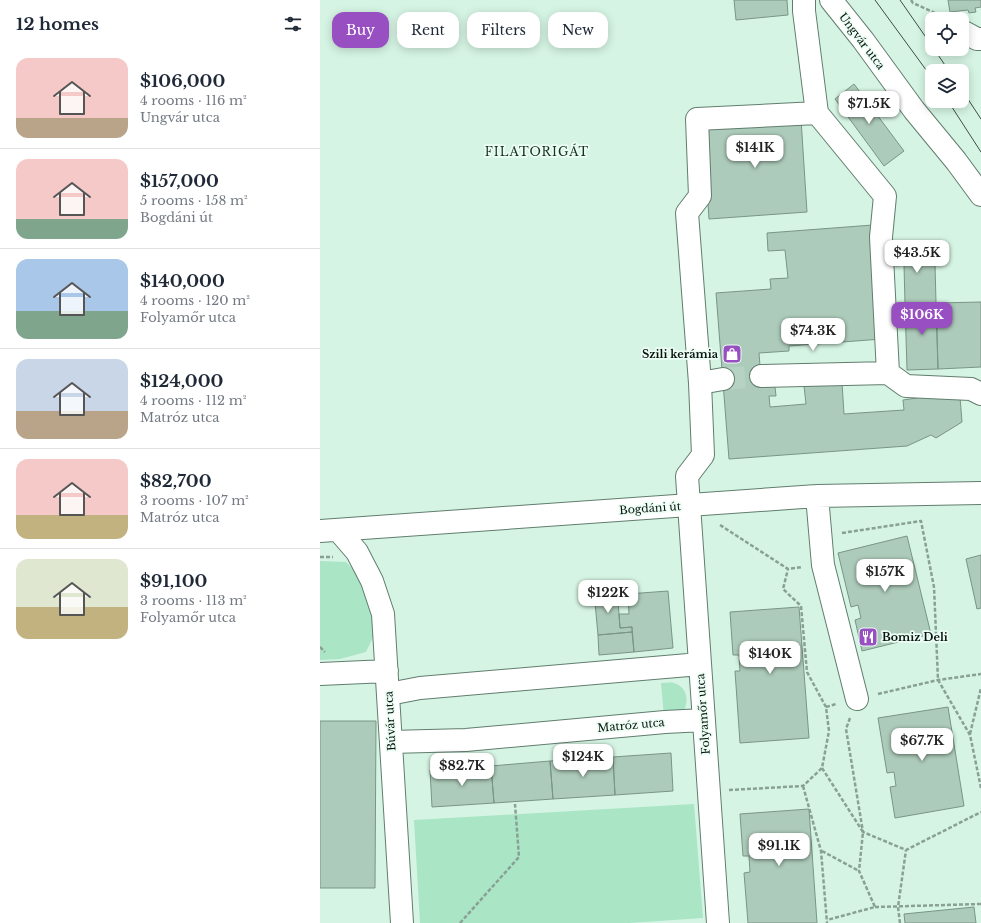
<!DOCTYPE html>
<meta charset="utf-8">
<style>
body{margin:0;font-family:"Libre Baskerville",serif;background:#f2f2f3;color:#1f2937;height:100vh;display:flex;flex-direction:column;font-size:15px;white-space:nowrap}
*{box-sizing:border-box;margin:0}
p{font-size:13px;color:#747a83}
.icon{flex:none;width:22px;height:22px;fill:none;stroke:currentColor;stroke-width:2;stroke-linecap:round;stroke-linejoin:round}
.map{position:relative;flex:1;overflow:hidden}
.details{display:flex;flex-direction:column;background:#fff;width:320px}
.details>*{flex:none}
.banner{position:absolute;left:12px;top:12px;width:380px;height:36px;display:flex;gap:8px}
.fabs{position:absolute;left:605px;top:12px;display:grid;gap:8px}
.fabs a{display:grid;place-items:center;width:44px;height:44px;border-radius:8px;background:#fff;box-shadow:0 2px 10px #0003;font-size:20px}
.price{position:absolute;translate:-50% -34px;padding:0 9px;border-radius:8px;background:#fff;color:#222;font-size:13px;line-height:26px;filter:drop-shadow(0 1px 2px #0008)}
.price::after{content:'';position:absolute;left:50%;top:24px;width:12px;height:9px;margin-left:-6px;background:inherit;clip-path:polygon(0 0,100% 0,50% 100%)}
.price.current{background:#984fc2;color:#fff}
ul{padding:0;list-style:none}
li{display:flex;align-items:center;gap:12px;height:100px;padding:0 16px}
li+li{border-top:1px solid #e0e1e3}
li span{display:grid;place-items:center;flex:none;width:112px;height:80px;border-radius:12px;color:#555}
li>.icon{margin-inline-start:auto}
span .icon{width:48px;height:48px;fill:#fffc;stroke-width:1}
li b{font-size:17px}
h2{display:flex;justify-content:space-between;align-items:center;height:48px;padding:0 16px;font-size:17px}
.tag{padding:0 14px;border-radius:12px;background:#fff;box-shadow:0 2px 10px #0003;font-size:14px;line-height:36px}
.tag.current{background:#984fc2;color:#fff}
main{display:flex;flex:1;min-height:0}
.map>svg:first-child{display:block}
.green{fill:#aae5c6}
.building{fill:#adcbba;stroke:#799586}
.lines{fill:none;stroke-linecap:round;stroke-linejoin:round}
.minor-tunnel{stroke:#b6d2c3;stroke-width:22;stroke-dasharray:22 11;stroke-linecap:butt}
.minor-casing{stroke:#617d6e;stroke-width:24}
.path{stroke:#89a094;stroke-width:2.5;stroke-dasharray:4 2;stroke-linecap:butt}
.minor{stroke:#fff;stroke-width:22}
.tram{stroke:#3e4d45;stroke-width:1}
.labels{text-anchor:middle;stroke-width:3.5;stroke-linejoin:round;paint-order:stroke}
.street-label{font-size:11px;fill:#09130e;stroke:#ecfef4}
.poi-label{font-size:11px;font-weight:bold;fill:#09130e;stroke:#ecfef4;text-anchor:end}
.neighbourhood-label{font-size:12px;letter-spacing:1px;fill:#173124;stroke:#ecfef4}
</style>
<main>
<section class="details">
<h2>12 homes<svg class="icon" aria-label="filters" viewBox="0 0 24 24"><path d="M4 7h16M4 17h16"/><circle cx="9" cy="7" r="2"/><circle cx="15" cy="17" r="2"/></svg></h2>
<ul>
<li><span style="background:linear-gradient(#f6c9c9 75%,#b9a48a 0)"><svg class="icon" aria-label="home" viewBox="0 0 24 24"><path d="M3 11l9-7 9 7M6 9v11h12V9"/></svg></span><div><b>$106,000</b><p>4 rooms · 116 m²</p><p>Ungvár utca</p></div></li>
<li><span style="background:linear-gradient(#f6c9c9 75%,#7fa58c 0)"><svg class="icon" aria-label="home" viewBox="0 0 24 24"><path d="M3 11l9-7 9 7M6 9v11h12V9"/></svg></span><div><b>$157,000</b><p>5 rooms · 158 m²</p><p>Bogdáni út</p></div></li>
<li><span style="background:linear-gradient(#a9c7e8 65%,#7fa58c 0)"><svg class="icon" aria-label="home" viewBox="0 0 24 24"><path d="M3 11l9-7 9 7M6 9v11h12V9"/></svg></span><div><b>$140,000</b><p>4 rooms · 120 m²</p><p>Folyamőr utca</p></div></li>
<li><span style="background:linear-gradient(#c9d6e8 65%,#b9a48a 0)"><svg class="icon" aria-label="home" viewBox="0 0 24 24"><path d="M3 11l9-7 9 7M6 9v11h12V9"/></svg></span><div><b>$124,000</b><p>4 rooms · 112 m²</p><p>Matróz utca</p></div></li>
<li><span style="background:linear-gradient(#f6c9c9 70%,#c2b280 0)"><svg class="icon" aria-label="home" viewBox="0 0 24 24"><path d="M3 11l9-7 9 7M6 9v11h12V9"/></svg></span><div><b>$82,700</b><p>3 rooms · 107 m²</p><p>Matróz utca</p></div></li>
<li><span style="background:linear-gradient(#dfe7d0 60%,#c2b280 0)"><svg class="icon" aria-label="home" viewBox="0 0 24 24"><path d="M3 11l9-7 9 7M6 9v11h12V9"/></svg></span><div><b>$91,100</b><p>3 rooms · 113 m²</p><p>Folyamőr utca</p></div></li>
</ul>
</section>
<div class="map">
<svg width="661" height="923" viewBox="0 0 661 923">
<rect width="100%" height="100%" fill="#d5f4e3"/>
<!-- green -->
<path class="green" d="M0,561l26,1 10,10 18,38 1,23 -9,19 -26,7 -20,1z
M341,683c4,0 10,-1 13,0 13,4 15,17 10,27l-20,7z
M374,804l9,114 -74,5h-209l-6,-103z"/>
<!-- building -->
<path class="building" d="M414,0h53l1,15 -52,5z
M628,0h33v7l-6,1 1,4 -7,1 -1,-3 -18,2z
M534,84l50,67 -20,15 -49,-67z
M481,119l6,93 -98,7 -6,-94z
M553,225l9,114 -93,7v5l-30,2 2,26 13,-1 2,18h-7l1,11 36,-3 -2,-18 38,-3 2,31 60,-4 -1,-10 14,-2v-6l43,5 2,25 -26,16 -5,-3 -24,11 -178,13 -13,-166 55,-4 -1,-10 18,-1 -3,-28 -17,1 -1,-18z
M604,243l1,22 10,-1 1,39 -31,1 -1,-39 -8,1v-22z
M661,302v65l-43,2 -2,-66z
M616,303l2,66 -31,1 -2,-66z
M587,536l24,98 -69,17 -7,-31 6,-2 -3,-13 -7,2 -13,-54z
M661,555v53l-4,1 -11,-50z
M291,590l1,11h6l2,27 12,-1v5l-34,3 -4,-43z
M348,591l5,57 -39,4 -2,-25 -12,1 -1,-14h10l-1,-20z
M479,607l10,131 -69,5 -5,-72h5l-1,-16h-6l-3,-43z
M312,632l2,20 -35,3 -1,-20z
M628,707l16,99 -69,12 -5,-31 6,-1 -2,-14 -7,1 -9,-55z
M0,721h56l-1,167h-55z
M351,753l2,38 -58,4 -2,-38z
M293,757l2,38 -62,4 -3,-38z
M230,761l3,38 -59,4 -3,-37z
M171,766l3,37 -62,4 -2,-37z
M489,809l8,114h-69l-4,-50 6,-1 -1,-16h-6l-3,-42z
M654,907l2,16h-71l-1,-9z"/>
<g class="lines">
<!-- minor-tunnel -->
<path class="minor-tunnel" d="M403,379l38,-3"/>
<!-- minor casing -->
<g class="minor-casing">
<path id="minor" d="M511,0l32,40 51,70 42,51 25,34
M642,31l15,8h4
M568,373l18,13 65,3 10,5
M441,376l127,-3 -7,-136 4,-41 -68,-83 -13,-102v-11
M380,383l23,-4
M497,496l6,69 34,134
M18,530l19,22 15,29 11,33 19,309
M0,531l497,-35 164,-3
M0,674l67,-3
M69,694l31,-6 280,-24
M71,742l75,-2 199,-18 39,-2
M398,923l-31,-447 16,-21 -3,-72 -13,-170 13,-17 -3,-77 120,-6"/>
</g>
<!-- path -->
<path class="path" d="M591,0l2,3 33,15
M400,525l68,44 14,-2
M522,533l79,-12 13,66 4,93 32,55 11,53
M0,557h13
M0,647l5,5
M558,694l60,-14 43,-6
M506,707l10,-3
M530,718l-4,11 17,103 43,18 75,-38
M650,734l11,-46
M502,768l41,64 -4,39 16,36 -48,13
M483,786l18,65 6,72
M409,790l74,-4 19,-18 7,-37 -3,-24 -19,-35 -6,-66 -18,-17 5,-20
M502,851l37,20
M555,907l106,-3
M140,923l59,-66 -4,-53
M580,923l-2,-16 8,-57"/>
<!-- minor -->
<use href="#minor" class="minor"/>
<!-- tram -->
<path class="tram" d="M555,0l57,78
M580,0l32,46
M614,49l15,22
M642,90l19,29
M628,101l33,51"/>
</g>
<!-- icons -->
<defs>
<g id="shop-square" transform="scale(1)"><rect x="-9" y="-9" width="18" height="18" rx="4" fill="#984fc2" stroke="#ecfef4"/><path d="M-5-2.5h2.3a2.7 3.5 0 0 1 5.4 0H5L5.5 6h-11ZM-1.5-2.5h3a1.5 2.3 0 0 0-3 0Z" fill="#fff"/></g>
<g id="restaurant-square" transform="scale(1)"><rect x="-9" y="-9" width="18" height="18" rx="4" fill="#984fc2" stroke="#ecfef4"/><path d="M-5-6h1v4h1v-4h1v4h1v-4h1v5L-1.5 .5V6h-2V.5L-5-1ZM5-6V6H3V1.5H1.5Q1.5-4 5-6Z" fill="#fff"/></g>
</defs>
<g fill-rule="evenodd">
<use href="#shop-square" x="412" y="354"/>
<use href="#restaurant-square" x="548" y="637"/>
</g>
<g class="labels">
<!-- street labels -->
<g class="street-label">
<text transform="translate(542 41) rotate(53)" y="4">Ungvár utca</text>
<text transform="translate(330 508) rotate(-4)" y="4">Bogdáni út</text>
<text transform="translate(383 714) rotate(-94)" y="4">Folyamőr utca</text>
<text transform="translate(70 721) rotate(-93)" y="4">Búvár utca</text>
<text transform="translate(311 725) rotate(-5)" y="4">Matróz utca</text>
</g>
<!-- poi labels -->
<g class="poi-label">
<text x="398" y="358">Szili kerámia</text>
<text x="562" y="641" text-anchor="start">Bomiz Deli</text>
</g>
<!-- neighbourhood labels -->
<g class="neighbourhood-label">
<text x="217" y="156">FILATORIGÁT</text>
</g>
</g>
</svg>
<div class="fabs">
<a><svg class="icon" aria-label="locate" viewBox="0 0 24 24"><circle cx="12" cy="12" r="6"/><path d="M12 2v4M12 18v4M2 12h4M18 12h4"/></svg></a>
<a><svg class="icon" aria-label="layers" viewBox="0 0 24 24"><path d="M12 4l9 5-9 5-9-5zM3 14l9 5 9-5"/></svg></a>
</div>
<b class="price" style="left:549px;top:125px">$71.5K</b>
<b class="price" style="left:435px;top:169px">$141K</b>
<b class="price" style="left:597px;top:274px">$43.5K</b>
<b class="price current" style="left:602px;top:336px">$106K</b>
<b class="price" style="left:493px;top:352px">$74.3K</b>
<b class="price" style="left:565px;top:593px">$157K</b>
<b class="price" style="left:288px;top:614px">$122K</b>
<b class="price" style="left:450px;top:675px">$140K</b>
<b class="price" style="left:602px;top:762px">$67.7K</b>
<b class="price" style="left:263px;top:778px">$124K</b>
<b class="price" style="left:142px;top:787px">$82.7K</b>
<b class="price" style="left:459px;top:867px">$91.1K</b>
<div class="banner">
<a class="tag current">Buy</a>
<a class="tag">Rent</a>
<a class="tag">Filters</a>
<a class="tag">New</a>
</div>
</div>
</main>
